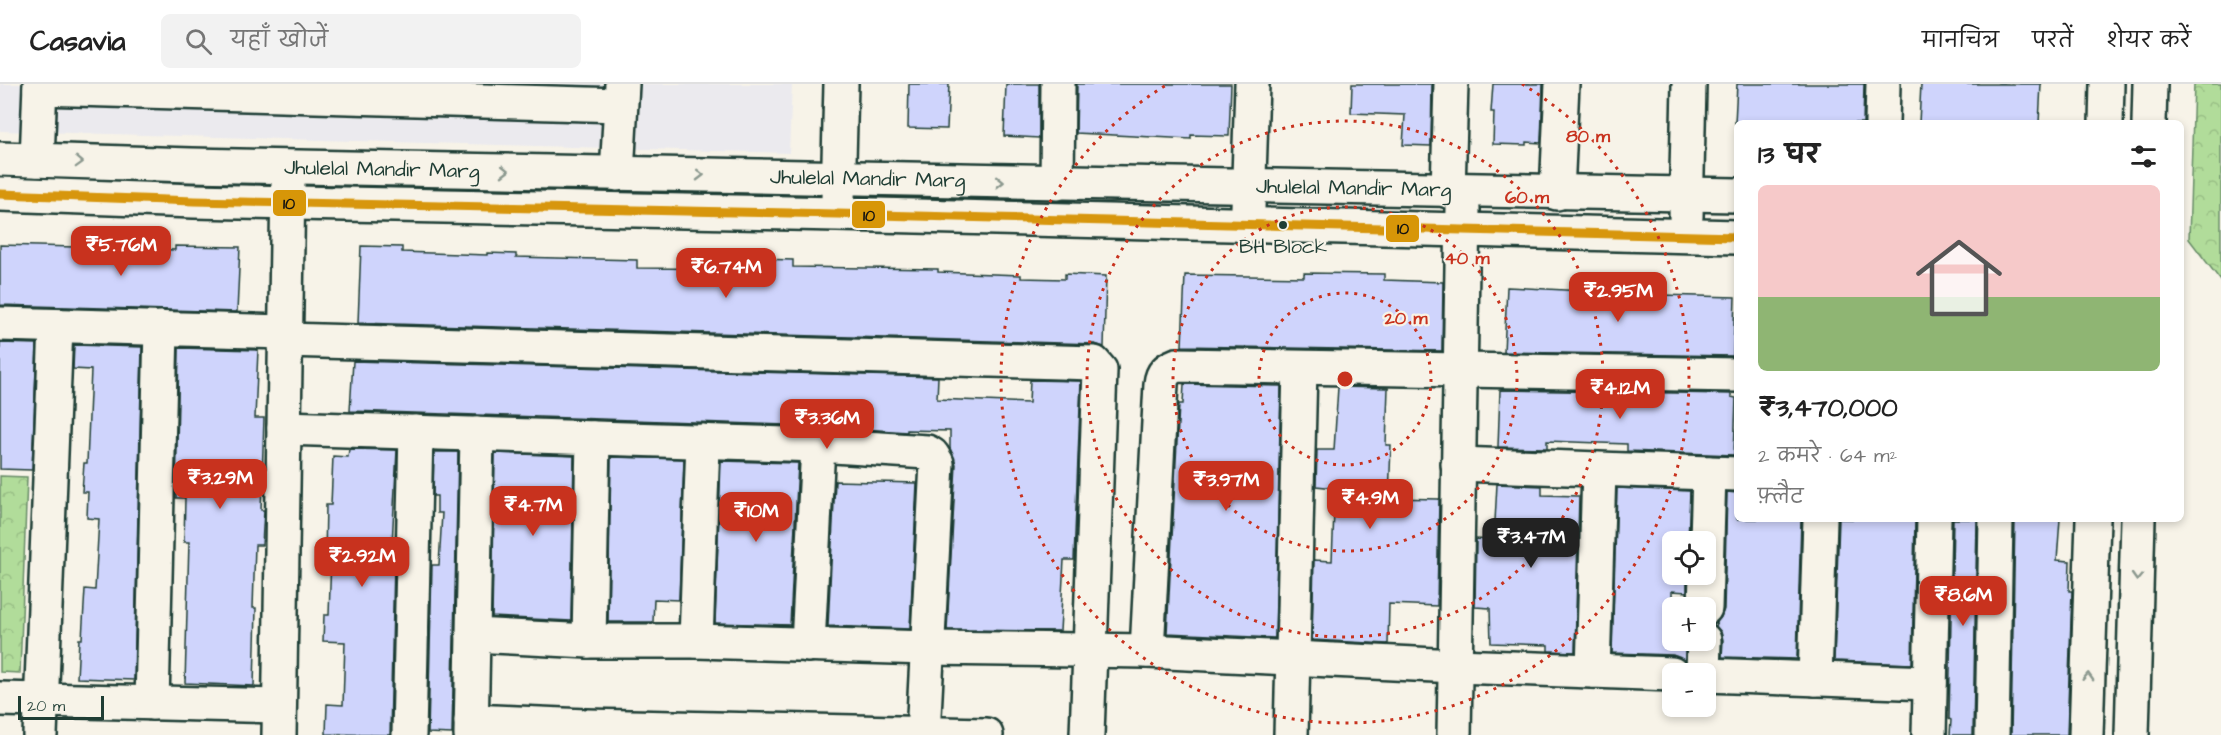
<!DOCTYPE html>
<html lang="hi">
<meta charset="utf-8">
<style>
body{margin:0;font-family:"Architects Daughter","Playpen Sans Deva",sans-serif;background:#f2f2f2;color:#222;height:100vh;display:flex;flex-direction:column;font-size:22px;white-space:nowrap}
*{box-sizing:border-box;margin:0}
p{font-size:20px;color:#767676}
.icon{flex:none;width:33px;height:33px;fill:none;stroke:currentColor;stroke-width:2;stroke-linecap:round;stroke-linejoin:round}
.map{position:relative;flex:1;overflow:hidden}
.side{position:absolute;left:1734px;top:36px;width:450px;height:402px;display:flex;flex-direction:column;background:#fff;border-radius:9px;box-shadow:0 3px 9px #0003}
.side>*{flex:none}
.tools{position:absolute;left:1662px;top:447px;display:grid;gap:12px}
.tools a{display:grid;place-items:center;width:54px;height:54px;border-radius:9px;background:#fff;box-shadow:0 3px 9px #0003;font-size:30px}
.scale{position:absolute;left:18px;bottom:15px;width:86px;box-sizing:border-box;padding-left:6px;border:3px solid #1f3d34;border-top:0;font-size:16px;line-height:21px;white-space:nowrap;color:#1f3d34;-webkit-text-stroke:4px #f7f3e8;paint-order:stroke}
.price{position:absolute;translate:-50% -51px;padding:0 14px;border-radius:12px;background:#c8321e;color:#fff;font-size:20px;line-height:39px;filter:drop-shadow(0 2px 3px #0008)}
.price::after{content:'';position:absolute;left:50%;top:36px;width:18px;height:14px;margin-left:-9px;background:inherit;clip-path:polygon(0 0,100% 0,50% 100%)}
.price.current{background:#222;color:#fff}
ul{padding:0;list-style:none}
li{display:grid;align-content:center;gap:12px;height:318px;padding:0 24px}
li+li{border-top:2px solid #e0e0e0}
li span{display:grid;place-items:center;height:186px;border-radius:9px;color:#555}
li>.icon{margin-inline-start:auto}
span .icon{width:108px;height:108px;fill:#fffc;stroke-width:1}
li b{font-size:26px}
h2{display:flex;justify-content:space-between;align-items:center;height:72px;padding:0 24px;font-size:26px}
header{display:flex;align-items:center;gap:36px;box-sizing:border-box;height:84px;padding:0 30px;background:#fff;border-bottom:2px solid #e0e0e0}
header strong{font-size:28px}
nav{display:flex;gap:33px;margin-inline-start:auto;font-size:21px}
.search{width:420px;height:54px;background:#f2f2f2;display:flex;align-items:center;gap:15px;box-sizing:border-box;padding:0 21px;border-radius:9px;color:#767676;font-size:22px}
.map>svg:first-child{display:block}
.built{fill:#ebeaee}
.park{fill:url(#park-crowns);stroke:#688c67;stroke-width:1.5}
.building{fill:#cfd4fc;stroke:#1f3d34;stroke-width:1.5}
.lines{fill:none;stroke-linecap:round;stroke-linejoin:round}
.minor-casing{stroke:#1f3d34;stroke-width:38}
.minor{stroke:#f7f3e8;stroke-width:33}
.bus-1-casing{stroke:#f7f3e8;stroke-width:14}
.bus-1{stroke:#d79608;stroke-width:9}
.oneway{stroke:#8b988e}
.ring{fill:none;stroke:#c8321e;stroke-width:3;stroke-dasharray:3 6}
.bus-dot{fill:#1f3d34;stroke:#f7f3e8;stroke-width:2}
.labels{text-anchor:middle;stroke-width:4.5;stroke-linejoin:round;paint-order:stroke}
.bus-label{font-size:20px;fill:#1f3d34;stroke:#f7f3e8}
.street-label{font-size:21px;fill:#1f3d34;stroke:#f7f3e8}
.centre{fill:#c8321e;stroke:#f7f3e8;stroke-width:3}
.ring-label{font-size:18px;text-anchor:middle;font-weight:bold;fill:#c8321e;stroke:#f7f3e8;stroke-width:4.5;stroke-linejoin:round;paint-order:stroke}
.line-badge{stroke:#f7f3e8;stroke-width:2}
.pale-badge-label{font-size:16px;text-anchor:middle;font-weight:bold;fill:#111}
</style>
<header>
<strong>Casavia</strong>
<div class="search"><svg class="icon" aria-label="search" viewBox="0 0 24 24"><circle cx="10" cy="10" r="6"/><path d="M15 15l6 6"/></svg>यहाँ खोजें</div>
<nav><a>मानचित्र</a><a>परतें</a><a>शेयर करें</a></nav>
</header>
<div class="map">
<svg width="2221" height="651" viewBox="0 0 2221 651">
<defs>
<pattern id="park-crowns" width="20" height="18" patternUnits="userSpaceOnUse" patternTransform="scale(1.5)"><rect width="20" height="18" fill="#b1dc9a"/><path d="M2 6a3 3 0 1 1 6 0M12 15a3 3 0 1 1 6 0" fill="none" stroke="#98be85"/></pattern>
</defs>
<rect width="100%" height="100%" fill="#f7f3e8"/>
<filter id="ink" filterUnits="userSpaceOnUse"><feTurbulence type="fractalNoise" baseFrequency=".0167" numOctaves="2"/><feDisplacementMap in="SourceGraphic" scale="12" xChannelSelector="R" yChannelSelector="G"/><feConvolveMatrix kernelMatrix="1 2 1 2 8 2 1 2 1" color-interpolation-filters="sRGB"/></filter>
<g filter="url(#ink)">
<!-- built -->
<path class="built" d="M0,0h792l-3,69 -789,-22z"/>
<!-- park -->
<path class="park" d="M2194,0h27v197l-32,-42z
M0,392l27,1 -7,196 -20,-1z"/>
<!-- building -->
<path class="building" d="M909,0h40l-2,45 -39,-1z
M1006,0h33v54l-35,-2z
M1077,0h154l-2,52 -38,-1v4l-115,-6z
M1352,0h80l-1,62 -28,-1 2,-30 -54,-2z
M1493,0h50l-2,59 -15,-1v3l-33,-1 1,-32h-3z
M1737,0h127l-1,39h-128z
M1921,0h120l-2,39h-120z
M75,158l32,1 -1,5 69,2v-4l65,1 -3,65 -237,-7v-60l75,2z
M361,162l41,1v5l85,3v-2l29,1v3l121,3v8l121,1v-10l35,1v7l145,2v3l83,3v3l44,1v-5l41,2 -2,71 -9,-3 -737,-21z
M1304,189l80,1v6l59,2 -1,69 -260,-5 3,-71 119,2z
M1507,203l115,6v-4l38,2v4l75,2 -2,59 -229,-4z
M0,259l37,1 -5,126 -32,-1z
M74,261l68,2 -8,333 -57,-2 2,-39h3l3,-50 10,1 4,-71 -12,-1 1,-26h-6l2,-29h3l4,-93 -18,-1z
M179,264l79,2 -3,68h9l-3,92h3l-2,35h-7l-2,63h3l-2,78 -69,-3 4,-141h-5l1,-44h-9z
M353,277l585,16 -1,22 92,4 1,-23 51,1 -7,179h-10l-4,71 -113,-1 9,-166 -6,-16v-17l-43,-1v2l-88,-6 -469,-15z
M1184,300l97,2 -6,252 -108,-5 12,-229h4z
M1338,303l50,1 -2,57h5l-2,53 50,1 -2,107 -48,-2 -1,40 -76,-4 2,-80 18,1 3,-73 -19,-2 1,-36h17z
M1500,306l231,4v3l5,1 -2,57 -107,-4v-7l-80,-3v7l-49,-1z
M349,365l48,1 -6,113h3l-4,172 -64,-1 1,-30 16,1 2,-63 -22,-1 1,-26h5l2,-57h-6l1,-53h5l2,-49 15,1z
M434,368h24l-6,282 -24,-1 4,-168h7l3,-52h-5v-17h-4z
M495,369l79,3 -3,165 -79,-4z
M611,373l73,2 -5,141 -25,-1 -1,23h-45z
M721,377l77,2 -8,162 -75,-2z
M835,397l82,2 -7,146 -82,-3z
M1497,400l45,2v9l37,1 -4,156 -27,-1v-6l-57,-2 -1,-35 -15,-1 1,-68 18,1z
M1617,404l73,3 -2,51h-16v32h15v18l-15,-1v49h13v21l-12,-6 -61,-2z
M1727,408l10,1v26h64l-4,140 -75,-2 1,-17 -2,-8 -5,-5 1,-5 4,-5 3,-8z
M1839,435h76l-3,145 -78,-3z
M1953,435h24l-4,216h-23l1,-15 -2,-1z
M2015,435h45l-3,41 13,1 -1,30h3l-5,144h-56z"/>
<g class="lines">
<!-- minor casing -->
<g class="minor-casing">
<g id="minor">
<path d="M40,4l580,17"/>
<path d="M1882,39l1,-39"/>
<path d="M2106,39l1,-39"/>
<path d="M2149,39l1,-39"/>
<path id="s1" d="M0,75l191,6 1546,30"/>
<path d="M37,76l3,-76"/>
<path d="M617,90l5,-90"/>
<path d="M1057,99l1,-99"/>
<path d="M1448,107l3,-107"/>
<path d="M1557,109l5,-109"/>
<path d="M0,110l194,7 643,13 900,23"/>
<path d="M838,115l3,-115"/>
<path d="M1248,124l4,-124"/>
<path d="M1686,133l3,-133"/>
<path d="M0,240l286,8"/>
<path d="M285,256l809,23 6,7 -13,365"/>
<path d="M284,344l534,17 109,7 5,3 5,8 -14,272"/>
<path d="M1458,380l279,10"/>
<path d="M1705,524l4,-135"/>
<path d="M473,551l116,6h107l231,7 220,3 309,15 216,8"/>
<path d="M589,557l4,-203"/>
<path d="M696,557l7,-200"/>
<path d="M808,561l10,-200"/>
<path d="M1147,567l14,-267c1,-11 6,-15 16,-19l560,10"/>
<path d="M1593,587l6,-201"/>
<path d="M1703,590l1,-34"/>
<path d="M1706,591l224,8"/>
<path d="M1815,595l5,-160"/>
<path d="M0,615l279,7"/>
<path d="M152,619l9,-375"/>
<path d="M471,637l115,5 400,9"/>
<path d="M40,651l16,-409"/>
<path d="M279,651l9,-553"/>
<path d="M409,651l7,-303"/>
<path d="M471,651l6,-301"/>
<path d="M1291,651l9,-367"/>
<path d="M1454,651l9,-526"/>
<path d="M1929,651l5,-216"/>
<path d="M1992,651l4,-216"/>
<path d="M2086,651l7,-216"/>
<path d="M2132,651l6,-216"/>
</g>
</g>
<!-- minor -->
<use href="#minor" class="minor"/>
<!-- bus-1 casing -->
<g class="bus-1-casing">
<path id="bus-1" d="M0,110l194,7 643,13 900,23"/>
</g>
<!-- bus-1 -->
<use href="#bus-1" class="bus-1"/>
</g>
<!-- one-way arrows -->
<defs><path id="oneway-chevron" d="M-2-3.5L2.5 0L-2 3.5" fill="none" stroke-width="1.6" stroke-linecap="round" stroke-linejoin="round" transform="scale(1.5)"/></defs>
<g class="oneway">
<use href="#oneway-chevron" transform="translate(79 78) rotate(2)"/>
<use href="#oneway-chevron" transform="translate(505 87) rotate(1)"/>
<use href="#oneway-chevron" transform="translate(700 91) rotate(1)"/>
<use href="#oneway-chevron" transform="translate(1000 98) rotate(1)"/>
<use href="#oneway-chevron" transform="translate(2137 493) rotate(92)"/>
<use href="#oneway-chevron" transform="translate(2088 593) rotate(-88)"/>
</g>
</g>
<!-- distance rings -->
<g class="ring">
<circle cx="1345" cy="295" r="86"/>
<circle cx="1345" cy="295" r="172"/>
<circle cx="1345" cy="295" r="258"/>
<path d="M1522 0A344 344 0 1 1 1168 0"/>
</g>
<!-- markers -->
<circle class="bus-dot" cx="1283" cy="141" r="5"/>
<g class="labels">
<!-- bus labels -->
<g class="bus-label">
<text x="1283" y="169">BH Block</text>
</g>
<!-- street labels -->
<g class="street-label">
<text dy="7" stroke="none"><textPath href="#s1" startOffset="382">Jhulelal Mandir Marg</textPath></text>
<text dy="7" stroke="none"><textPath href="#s1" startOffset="868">Jhulelal Mandir Marg</textPath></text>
<text dy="7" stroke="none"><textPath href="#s1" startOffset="1354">Jhulelal Mandir Marg</textPath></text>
</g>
</g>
<circle cx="1345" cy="295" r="9" class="centre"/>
<g class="ring-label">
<text x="1588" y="58">80 m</text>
<text x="1527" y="119">60 m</text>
<text x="1467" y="180">40 m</text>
<text x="1406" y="240">20 m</text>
</g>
<g class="line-badge">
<rect x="272" y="105" width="35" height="28" rx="6" fill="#d79608"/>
<rect x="851" y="116" width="35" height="29" rx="6" fill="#d79608"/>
<rect x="1385" y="130" width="35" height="29" rx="6" fill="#d79608"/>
</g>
<g class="pale-badge-label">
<text x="289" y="125">10</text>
<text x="869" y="137">10</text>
<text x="1403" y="150">10</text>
</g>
</svg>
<div class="tools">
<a><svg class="icon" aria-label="locate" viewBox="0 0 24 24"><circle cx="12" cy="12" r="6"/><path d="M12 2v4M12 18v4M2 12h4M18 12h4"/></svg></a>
<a>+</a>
<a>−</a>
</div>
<div class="scale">20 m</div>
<b class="price" style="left:121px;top:193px">₹5.76M</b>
<b class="price" style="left:726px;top:215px">₹6.74M</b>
<b class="price" style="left:1618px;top:239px">₹2.95M</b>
<b class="price" style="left:1620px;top:336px">₹4.12M</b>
<b class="price" style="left:827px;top:366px">₹3.36M</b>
<b class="price" style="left:220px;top:426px">₹3.29M</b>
<b class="price" style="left:1226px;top:428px">₹3.97M</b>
<b class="price" style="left:1370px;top:446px">₹4.9M</b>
<b class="price" style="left:533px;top:453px">₹4.7M</b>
<b class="price" style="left:756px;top:459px">₹10M</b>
<b class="price current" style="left:1531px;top:485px">₹3.47M</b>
<b class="price" style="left:362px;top:504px">₹2.92M</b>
<b class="price" style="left:1963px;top:543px">₹8.6M</b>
<section class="side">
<h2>13 घर<svg class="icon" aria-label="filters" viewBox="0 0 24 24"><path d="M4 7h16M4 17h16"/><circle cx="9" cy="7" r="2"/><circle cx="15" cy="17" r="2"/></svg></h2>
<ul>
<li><span style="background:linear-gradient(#f6c9c9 60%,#8fb573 0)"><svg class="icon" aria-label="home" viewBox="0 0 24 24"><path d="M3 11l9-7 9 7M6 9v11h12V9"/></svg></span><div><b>₹3,470,000</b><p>2 कमरे · 64 m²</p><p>फ़्लैट</p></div></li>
</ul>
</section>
</div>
